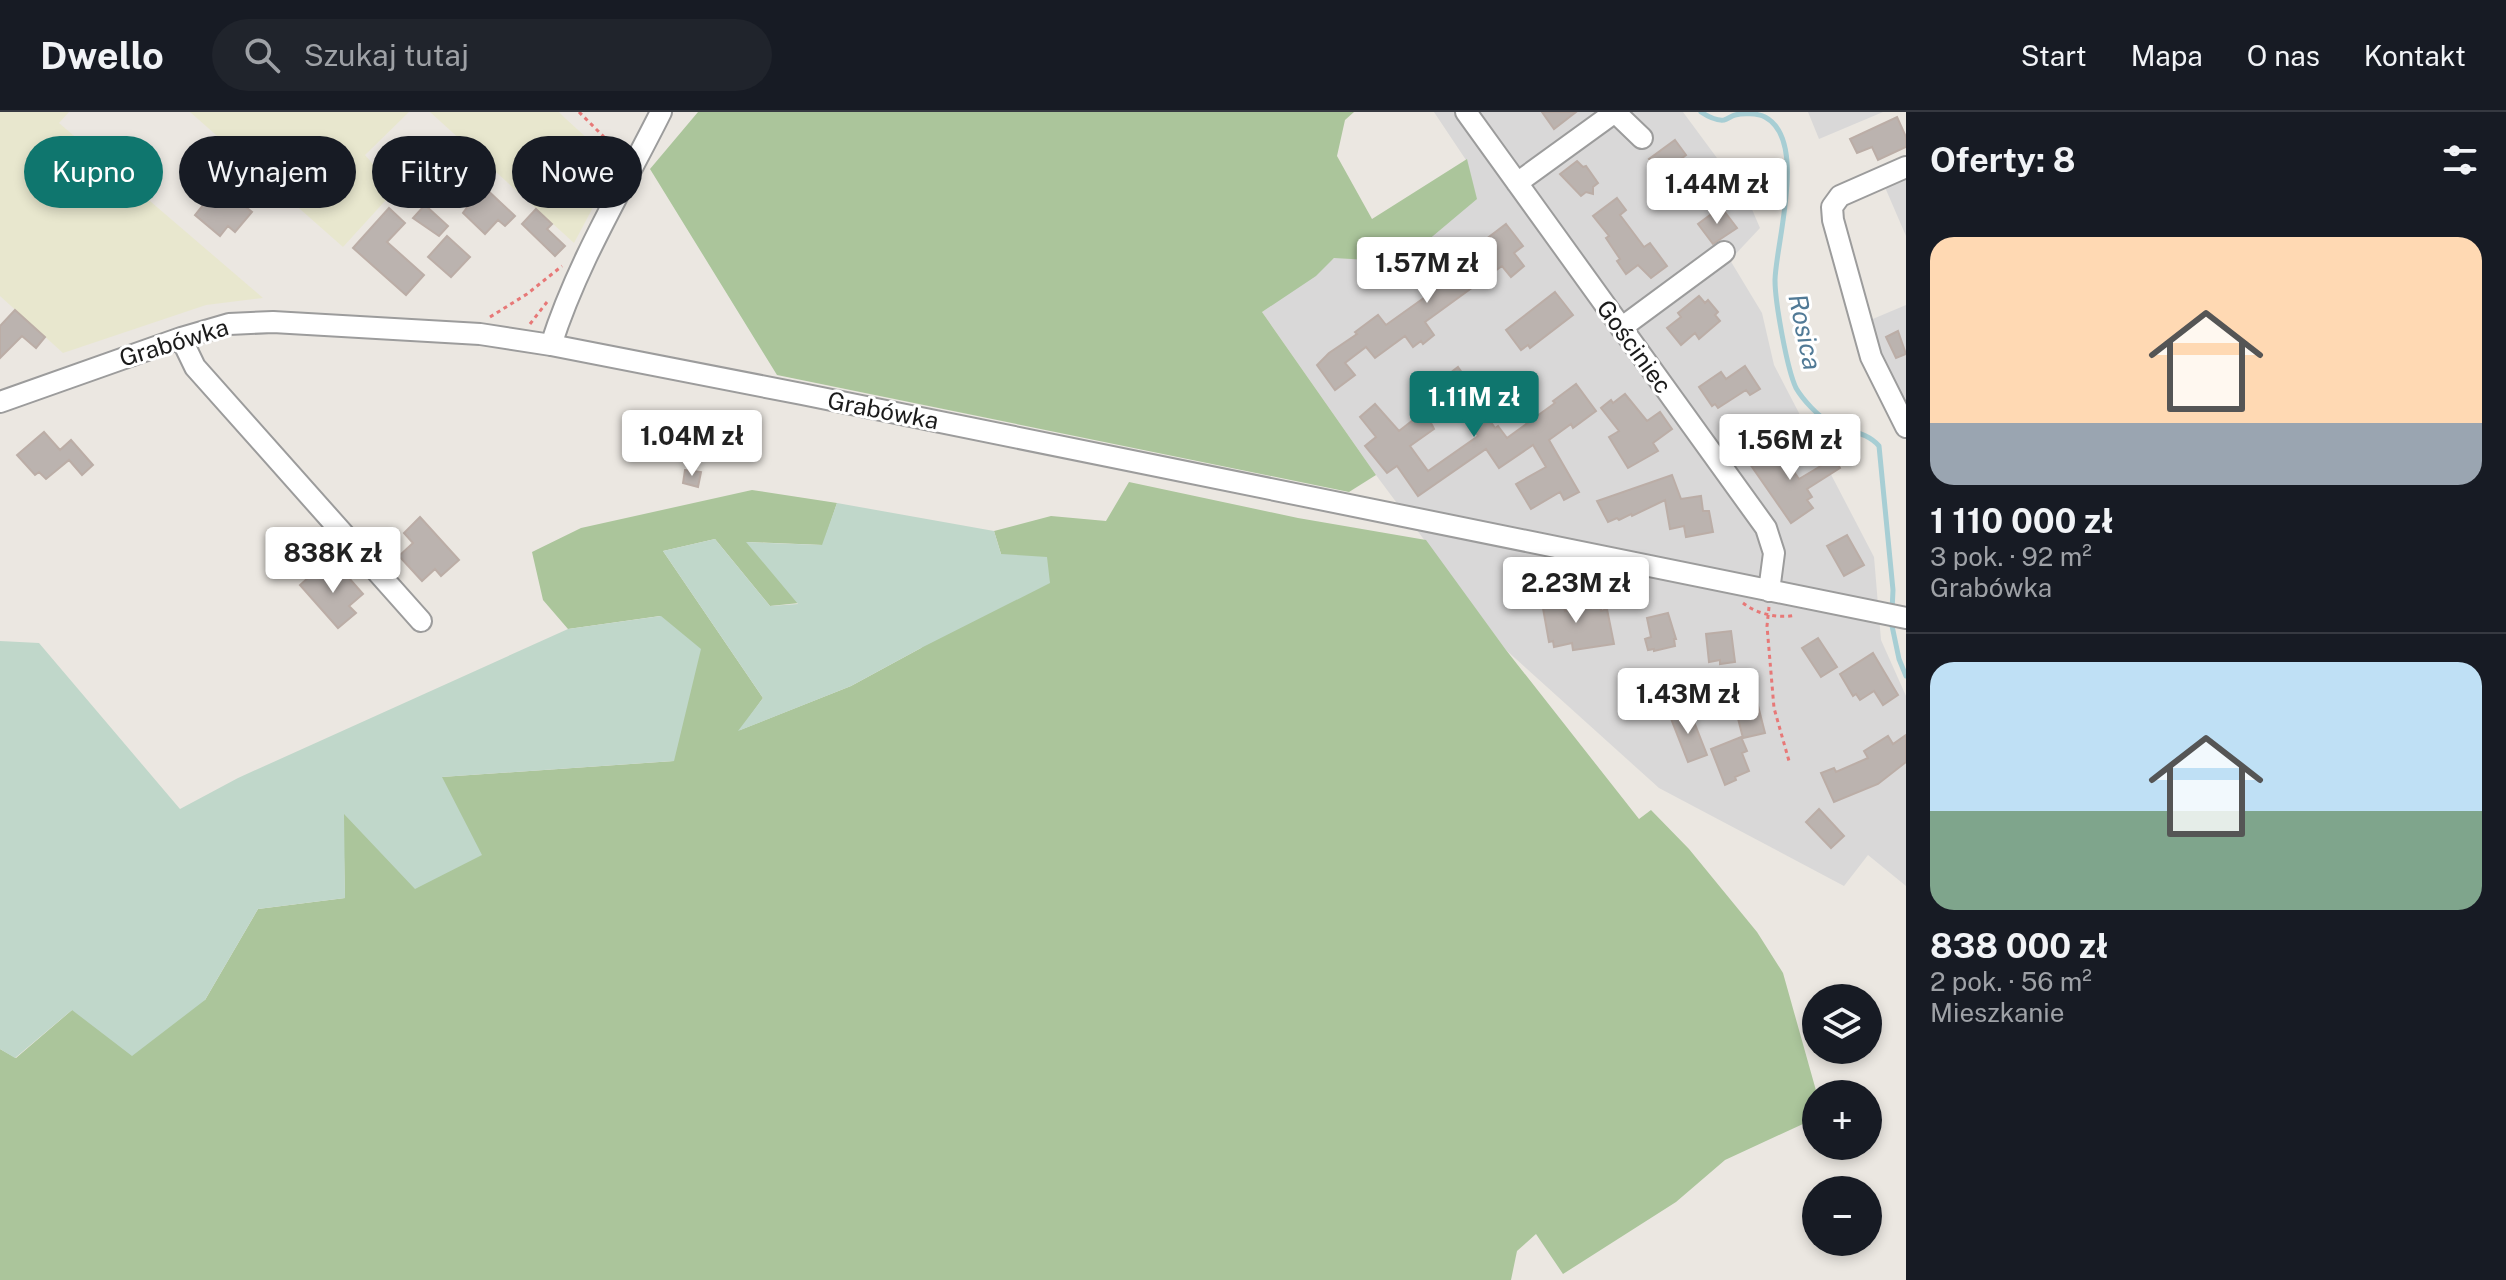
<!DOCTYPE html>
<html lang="pl">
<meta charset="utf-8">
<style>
body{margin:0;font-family:"Public Sans",sans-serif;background:#20242c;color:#f1f3f6;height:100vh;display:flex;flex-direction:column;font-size:30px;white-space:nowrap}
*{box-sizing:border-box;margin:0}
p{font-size:26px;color:#9ea1a6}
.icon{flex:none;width:44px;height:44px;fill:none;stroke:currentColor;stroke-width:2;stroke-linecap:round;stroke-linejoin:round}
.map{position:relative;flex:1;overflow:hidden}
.panel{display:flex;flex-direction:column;background:#171b24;width:600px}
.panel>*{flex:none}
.hud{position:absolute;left:24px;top:24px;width:760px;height:72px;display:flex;gap:16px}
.buttons{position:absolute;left:1802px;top:872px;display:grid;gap:16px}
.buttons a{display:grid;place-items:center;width:80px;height:80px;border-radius:50%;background:#171b24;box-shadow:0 4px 12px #0003;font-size:40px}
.price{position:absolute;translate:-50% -68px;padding:0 18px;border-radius:8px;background:#fff;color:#222;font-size:26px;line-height:52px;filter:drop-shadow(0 2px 4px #0008)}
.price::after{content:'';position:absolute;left:50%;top:48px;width:24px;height:18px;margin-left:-12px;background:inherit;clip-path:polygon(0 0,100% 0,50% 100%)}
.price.selected{background:#0f766e;color:#fff}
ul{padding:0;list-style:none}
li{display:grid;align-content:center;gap:16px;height:424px;padding:0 24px}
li+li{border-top:2px solid #363941}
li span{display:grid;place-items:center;height:248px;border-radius:24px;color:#555}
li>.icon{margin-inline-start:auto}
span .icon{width:144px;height:144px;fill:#fffc;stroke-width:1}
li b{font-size:34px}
h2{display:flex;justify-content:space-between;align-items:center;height:96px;padding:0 24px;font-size:34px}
.tag{padding:0 28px;border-radius:36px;background:#171b24;box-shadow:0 4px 12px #0003;font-size:28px;line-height:72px}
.tag.selected{background:#0f766e;color:#fff}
header{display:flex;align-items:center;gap:48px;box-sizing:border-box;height:112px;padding:0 40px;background:#171b24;border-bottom:2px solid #363941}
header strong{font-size:38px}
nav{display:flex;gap:44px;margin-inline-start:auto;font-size:28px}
.search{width:560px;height:72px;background:#20242c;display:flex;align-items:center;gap:20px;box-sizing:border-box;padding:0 28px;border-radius:44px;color:#9ea1a6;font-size:30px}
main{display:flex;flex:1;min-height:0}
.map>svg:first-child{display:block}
.residential{fill:#d9d8d8}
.farmland{fill:#e8e7ce}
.forest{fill:#abc59b}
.wetland{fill:#c0d7ca}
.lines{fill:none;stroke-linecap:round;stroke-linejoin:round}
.stream{stroke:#a7ced4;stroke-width:5}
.building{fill:#bbb3af;stroke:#bbada6;stroke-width:2;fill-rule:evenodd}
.minor-casing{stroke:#9c9c9c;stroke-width:24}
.path{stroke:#e77877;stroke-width:3;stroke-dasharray:4 4;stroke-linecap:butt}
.minor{stroke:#fff;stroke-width:20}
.labels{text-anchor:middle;stroke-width:6;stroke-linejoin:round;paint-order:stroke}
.street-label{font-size:24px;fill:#1b1b1b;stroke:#fff}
.water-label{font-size:26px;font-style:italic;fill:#517a96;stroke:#fff}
</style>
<header>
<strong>Dwello</strong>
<div class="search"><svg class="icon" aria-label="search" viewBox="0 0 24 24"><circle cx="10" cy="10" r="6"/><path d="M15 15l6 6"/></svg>Szukaj tutaj</div>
<nav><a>Start</a><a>Mapa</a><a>O nas</a><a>Kontakt</a></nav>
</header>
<main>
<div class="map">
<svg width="1906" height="1168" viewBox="0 0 1906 1168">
<rect width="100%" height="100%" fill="#ebe7e1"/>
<!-- residential -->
<path class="residential" d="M1434,0h249l65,88 12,28 -30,32 32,53 12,52 100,192 7,83 25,56v190l-38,-31 -24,31 -185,-98 -153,-138 -130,-175 -114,-163 204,-152z
M1808,0h75l-64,27z
M1906,64v60l-22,-51z
M1906,193v105l-27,-51 -11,-38z"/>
<!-- farmland -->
<path class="farmland" d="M0,0h69l-10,11 204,175 -57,7 -143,48 -63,-57z
M190,0h219l-44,43 30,35 -52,57z
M430,0h129l7,7 34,31 13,20 -39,73z"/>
<!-- forest -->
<path class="forest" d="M698,0h656l-9,8 -8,36 35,63 95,-60 10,40 -75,63 -68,-4 -18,18 -54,36 114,163 -27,17 -572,-117 -127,-206z
M1129,370l169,36 128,22 80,110 133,169 12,-9 38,39 68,83 26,41 34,121 -1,24 -91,42 -49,42 -113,72 -27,-40 -19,17 -6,29h-1511v-231l16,9 56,-48 133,-10 53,-91 87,-11 -2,-85 98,-36 233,-16 -14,-145 -92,13 -25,-29 -11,-48 49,-24 171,-38 85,13 -14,42 -76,-3 52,61 -29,3 -55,-67 -52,12 100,147 -23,32 111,-44 70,-38 80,-94 -7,-23 57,-15 55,5z"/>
<!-- wetland -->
<path class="wetland" d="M837,391l157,28 7,23 46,3 3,26 -129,65 -70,38 -113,45 25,-33 -100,-147 52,-12 55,67 28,-2 -52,-62 76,3z
M661,504l40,33 -27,112 -232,16 40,78 -67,34 -71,-75 1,84 -87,11 -53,91 -73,56 -60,-46 -57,48 -15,-9v-408l39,2 141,166 58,-31 330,-149z"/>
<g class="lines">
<!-- stream -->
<path class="stream" d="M1701,0c6,4 15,9 23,8 4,-1 7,-4 11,-5 7,-2 23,-2 30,2 43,23 11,124 10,163 0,22 12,89 21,108 7,12 22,28 34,35 17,9 36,8 49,23l14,144 -1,21
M1891,509l8,38 7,17"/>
</g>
<!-- building -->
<path class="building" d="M1542,0h34l-22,17z
M1897,5l9,20v10l-28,13 -6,-13 -15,6 -7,-14z
M1675,28l11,15 -25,19 -12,-15z
M1577,49l6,6 3,-1 12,17 -5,4v7l-7,-2 -5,4 -21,-22z
M483,74l32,30 -10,10 -7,-6 -13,14 -22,-21z
M216,77l11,10 4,-4 21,17 -17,20 -7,-6 -8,10 -25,-21z
M1617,86l9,12 -6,5 24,32 6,-4 17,23 -16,12 -13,-13 -12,9 -9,-13 3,-2 -14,-21 3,-2 -16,-20z
M425,93l23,21 -9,10 -26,-18z
M1721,95l16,21 -24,16 -15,-20z
M389,96l16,15 -18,19 37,33 -18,20 -53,-47z
M536,97l16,15 -5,5 18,17 -10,10 -33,-32z
M1506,112l17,22 -9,7 10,13 -13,11 -9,-11 -77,56 9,13 -11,9 -2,-3 -8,6 -8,-11 -30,22 -9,-11 -21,16 10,12 -20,15 -18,-25 12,-12 28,-19 -2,-2 23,-17 8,10 42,-30 -5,-8z
M447,124l23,21 -19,20 -23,-20z
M1555,180l18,23 -43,33 -2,-3 -7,5 -15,-20z
M1699,184l6,7 3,-3 10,12 -3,3 5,6 -21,18 -4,-6 -14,12 -14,-17 14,-11 -3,-4z
M15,198l30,27 -9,11 -14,-12 -22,22v-32z
M1898,219l8,23 -10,4 -10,-21z
M1745,254l15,23 -10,6 -4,-5 -28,18 -3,-4 -3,2 -13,-19 22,-15 5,7z
M1458,255l7,10 3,-2 4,7 2,-2 7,9 -2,2 4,6 -6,5 18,26 3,-2 9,12 48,-35 -2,-2 23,-17 20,27 -23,17 -2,-4 -22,16 30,52 -15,8 -4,-8 -29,17 -15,-25 30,-17 -13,-22 -34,23 -13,-19 -68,47 -21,-30 -10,7 -22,-27 11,-9 -16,-20 15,-13 24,27 14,-11v-9l34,-22 -6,-9zM1454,296l2,2 3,-2 19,28 -50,35 -18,-25 24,-17 -3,-6z
M1625,282l22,27 13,-9 12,17 -19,14 5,8 -30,17 -19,-31 10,-6 -18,-23 10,-8 2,3z
M44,320l16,18 11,-10 22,25 -11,10 -13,-15 -23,19 -7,-7 -4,3 -18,-20z
M1777,335l22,32 35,-21 6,10 -33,21 5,8 -5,3 6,8 -22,15 -41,-59z
M685,358l16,2 -3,15 -15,-4z
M1672,363l9,24 20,-3 2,15h6l4,21 -27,5 -2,-11 -14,3 -5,-29 -33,16 -1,-2 -12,6 -2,-2 -9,4 -11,-21z
M420,405l39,43 -18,16 -6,-7 -13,12 -23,-25 14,-13 -9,-10z
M1847,423l17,30 -20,11 -17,-30z
M318,457l10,12 13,-12 22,25 -14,12 7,7 -18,15 -38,-43z
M1562,481l3,18 35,-5 1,5 6,-2 7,35 -41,6 -1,-7 -18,4 -1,-6 -4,1 -8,-45z
M1668,501l8,26h-2l1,7 -21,5v-2l-6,1 -3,-11 6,-2 -4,-19z
M1731,519l4,31 -15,2v-4l-11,2 -3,-28z
M1818,526l19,29 -16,10 -19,-29z
M1873,541l25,42 -15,10 -9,-14 -14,9 -4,-6 -3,2 -13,-22z
M1754,578l11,43 -22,5 -11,-43z
M1689,597l18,46 -19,7 -18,-46z
M1906,623v27l-28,22 -44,18 -13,-29 13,-5 2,4 32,-14 -4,-7 24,-15 5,8z
M1741,625l6,14 -5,2 7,18 -14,6 1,3 -11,5 -14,-36z
M1819,697l25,27 -13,12 -25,-26z"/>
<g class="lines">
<!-- minor casing -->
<g class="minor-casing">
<path id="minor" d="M1466,0l300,416 8,25 -5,38
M1615,0l27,26
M1906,55l-66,29 -8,11 1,13 38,137 35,70
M1517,71l98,-71
M1621,216l103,-76
M181,226l14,29 226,254
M551,233c26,-82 72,-157 110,-233
M0,290l181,-64 48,-14 44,-2 207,12 71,11 251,49 1104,224"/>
</g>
<!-- path -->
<path class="path" d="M579,0l40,40
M614,49l8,-14
M490,205l37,-23 35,-28
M530,212l17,-22
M1743,491c14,11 35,16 53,12
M1769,495l-2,19 7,82 15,53"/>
<!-- minor -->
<use href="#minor" class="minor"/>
</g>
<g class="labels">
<!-- street labels -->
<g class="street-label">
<text transform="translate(174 231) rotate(-17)" y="8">Grabówka</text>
<text transform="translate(1634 235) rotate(54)" y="8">Gościniec</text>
<text transform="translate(883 299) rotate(11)" y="8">Grabówka</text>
</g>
<!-- water labels -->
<g class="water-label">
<text transform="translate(1805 220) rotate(78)" y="9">Rosica</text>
</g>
</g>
</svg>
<div class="buttons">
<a><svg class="icon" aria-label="layers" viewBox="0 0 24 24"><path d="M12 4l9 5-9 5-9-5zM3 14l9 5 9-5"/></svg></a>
<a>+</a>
<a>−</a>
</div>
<b class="price" style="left:1717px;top:114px">1.44M zł</b>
<b class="price" style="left:1427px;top:193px">1.57M zł</b>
<b class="price selected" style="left:1474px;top:327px">1.11M zł</b>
<b class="price" style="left:692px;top:366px">1.04M zł</b>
<b class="price" style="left:1790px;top:370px">1.56M zł</b>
<b class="price" style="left:333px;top:483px">838K zł</b>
<b class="price" style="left:1576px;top:513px">2.23M zł</b>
<b class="price" style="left:1688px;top:624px">1.43M zł</b>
<div class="hud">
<a class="tag selected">Kupno</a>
<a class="tag">Wynajem</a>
<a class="tag">Filtry</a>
<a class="tag">Nowe</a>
</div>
</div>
<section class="panel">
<h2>Oferty: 8<svg class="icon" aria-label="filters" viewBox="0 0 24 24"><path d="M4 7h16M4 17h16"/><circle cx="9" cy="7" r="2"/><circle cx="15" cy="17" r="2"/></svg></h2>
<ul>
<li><span style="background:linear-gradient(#ffd9b3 75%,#9aa5b1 0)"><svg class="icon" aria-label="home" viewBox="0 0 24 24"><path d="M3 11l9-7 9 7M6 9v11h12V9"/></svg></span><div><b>1 110 000 zł</b><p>3 pok. · 92 m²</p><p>Grabówka</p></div></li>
<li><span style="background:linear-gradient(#bfe0f5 60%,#7fa58c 0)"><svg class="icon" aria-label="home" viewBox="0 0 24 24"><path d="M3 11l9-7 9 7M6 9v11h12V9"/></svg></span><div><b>838 000 zł</b><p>2 pok. · 56 m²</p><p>Mieszkanie</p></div></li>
</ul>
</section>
</main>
